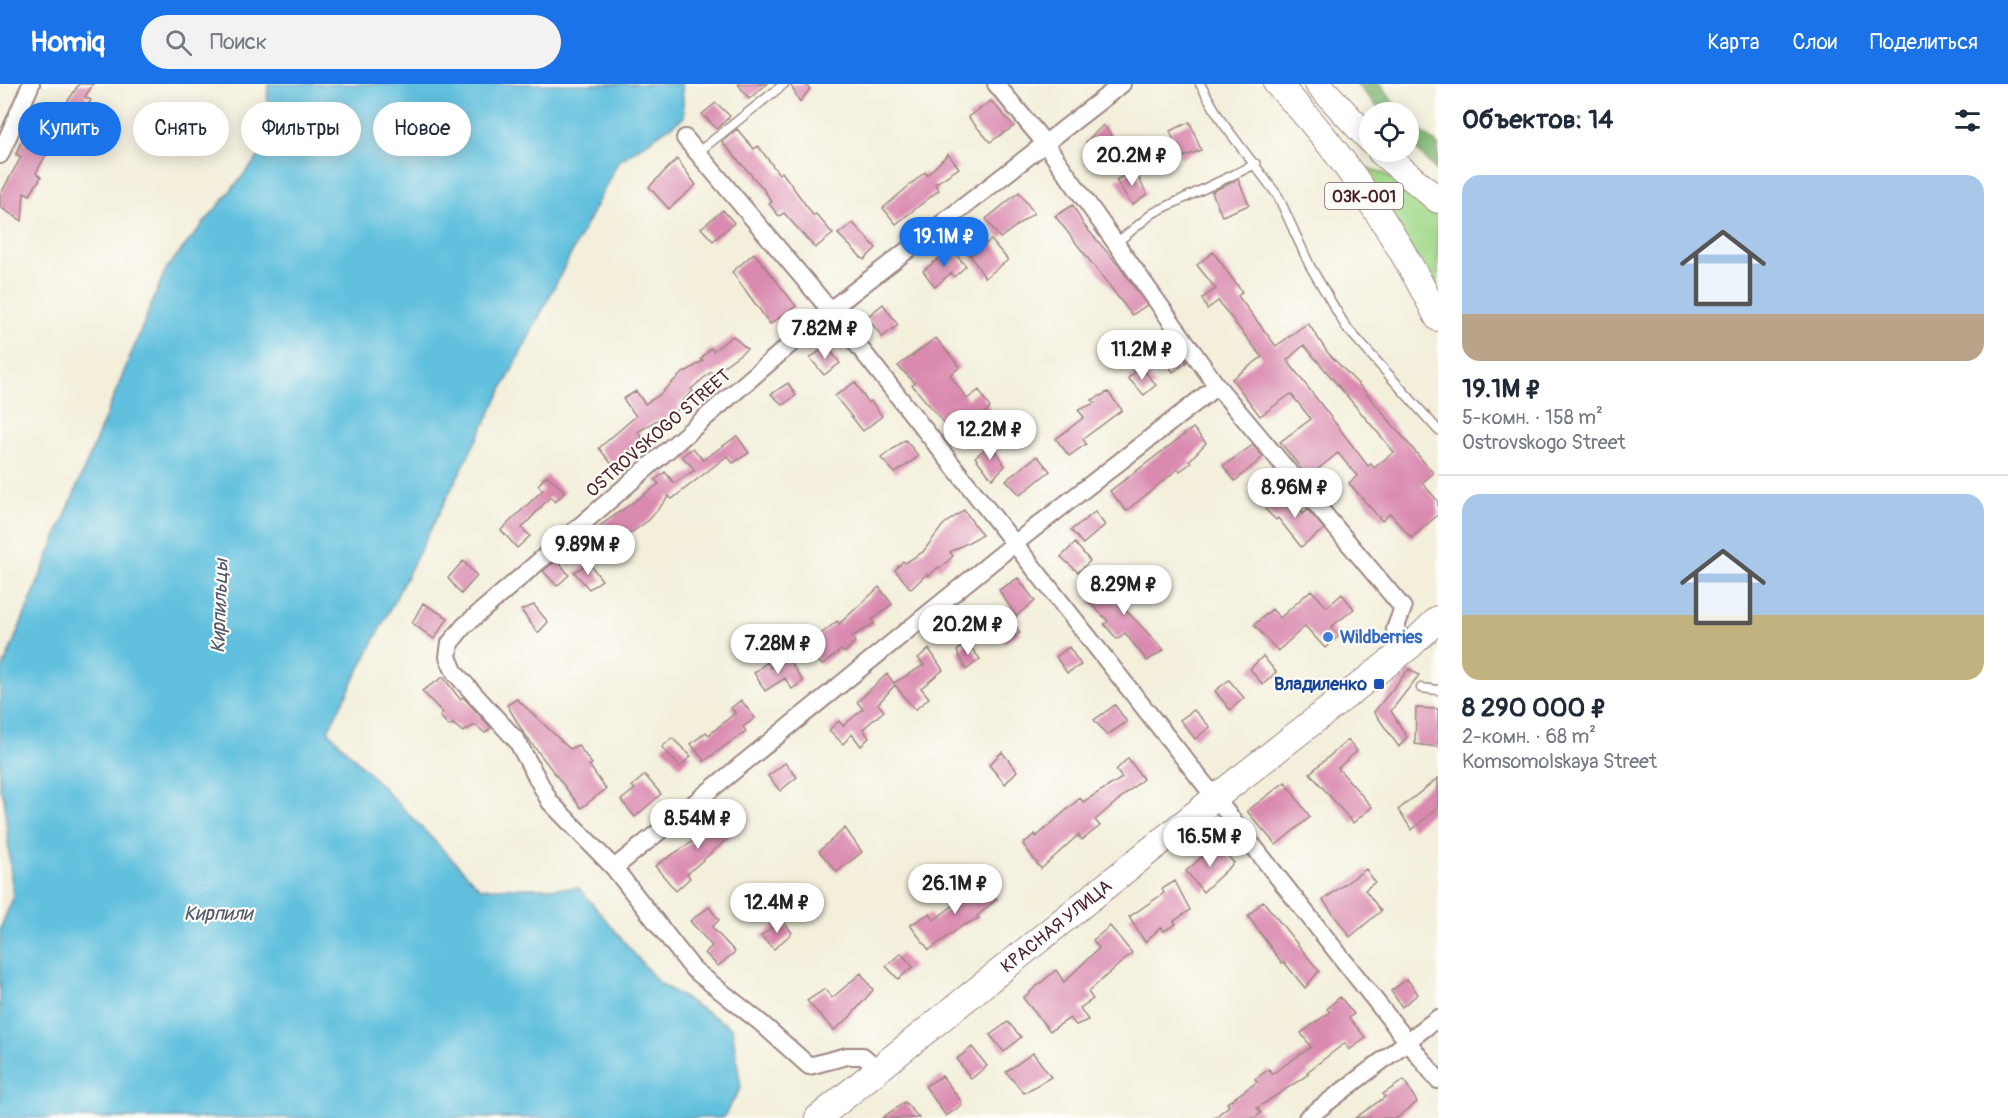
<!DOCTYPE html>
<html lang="ru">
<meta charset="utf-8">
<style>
body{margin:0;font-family:Pangolin,sans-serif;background:#f2f2f3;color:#1f2937;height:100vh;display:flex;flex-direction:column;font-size:22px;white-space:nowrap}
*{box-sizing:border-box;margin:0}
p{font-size:20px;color:#747a83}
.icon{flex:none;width:33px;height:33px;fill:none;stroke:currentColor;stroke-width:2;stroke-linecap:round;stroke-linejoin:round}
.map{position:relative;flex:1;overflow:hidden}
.panel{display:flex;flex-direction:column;background:#fff;width:570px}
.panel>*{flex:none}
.top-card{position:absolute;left:18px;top:18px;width:570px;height:54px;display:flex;gap:12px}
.tools{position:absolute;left:1359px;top:18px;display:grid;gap:12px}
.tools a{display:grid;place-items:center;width:60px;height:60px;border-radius:50%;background:#fff;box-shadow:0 3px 15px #0003;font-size:30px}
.price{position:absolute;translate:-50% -51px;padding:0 14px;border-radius:21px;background:#fff;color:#222;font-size:20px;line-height:39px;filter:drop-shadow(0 2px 3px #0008)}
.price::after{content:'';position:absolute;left:50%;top:36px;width:18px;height:14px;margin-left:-9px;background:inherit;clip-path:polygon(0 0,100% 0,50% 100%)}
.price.on{background:#1a73e8;color:#fff}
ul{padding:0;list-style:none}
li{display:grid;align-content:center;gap:12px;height:318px;padding:0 24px}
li+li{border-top:2px solid #e0e1e3}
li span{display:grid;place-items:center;height:186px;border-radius:18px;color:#555}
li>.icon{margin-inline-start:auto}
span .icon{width:108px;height:108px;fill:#fffc;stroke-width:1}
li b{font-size:26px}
h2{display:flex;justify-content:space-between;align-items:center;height:72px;padding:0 24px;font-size:26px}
.tag{padding:0 21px;border-radius:27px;background:#fff;box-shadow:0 3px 15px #0003;font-size:21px;line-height:54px}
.tag.on{background:#1a73e8;color:#fff}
header{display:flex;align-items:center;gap:36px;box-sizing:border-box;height:84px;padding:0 30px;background:#1a73e8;color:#fff}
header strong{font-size:28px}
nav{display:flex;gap:33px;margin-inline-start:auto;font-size:21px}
.search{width:420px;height:54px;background:#f2f2f3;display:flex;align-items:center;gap:15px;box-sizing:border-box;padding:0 21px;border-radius:33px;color:#747a83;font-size:22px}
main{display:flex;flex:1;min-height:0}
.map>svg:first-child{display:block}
.green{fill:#a3da8b;stroke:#767c5b;stroke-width:1.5}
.forest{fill:#82ba77;stroke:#666c51;stroke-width:1.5}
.water{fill:#60c0de;stroke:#557084;stroke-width:1.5}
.building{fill:#da89af;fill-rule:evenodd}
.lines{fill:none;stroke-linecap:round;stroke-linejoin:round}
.lane-casing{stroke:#9e8783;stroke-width:11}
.street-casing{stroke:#9e8783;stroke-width:20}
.primary-casing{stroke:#9e8783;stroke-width:28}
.lane{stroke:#fff;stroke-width:8}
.street{stroke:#fff;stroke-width:16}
.primary{stroke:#fff;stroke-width:26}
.shop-dot{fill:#3f7fe0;stroke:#fdfcf7;stroke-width:2}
.transit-dot{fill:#1a4fb4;stroke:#fdfcf7;stroke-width:2}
.labels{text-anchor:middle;stroke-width:4.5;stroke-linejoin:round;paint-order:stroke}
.shield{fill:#fdfcf7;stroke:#806168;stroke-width:1.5}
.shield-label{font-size:16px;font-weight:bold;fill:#4a1f2b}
.street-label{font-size:18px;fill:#4a1f2b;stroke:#fdfcf7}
.shop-label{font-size:18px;font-weight:bold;fill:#366cbe;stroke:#fdfcf7;text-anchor:start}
.transit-label{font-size:18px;font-weight:bold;fill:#164399;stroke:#fdfcf7;text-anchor:end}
.water-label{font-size:20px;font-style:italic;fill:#52576a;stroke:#fdfcf7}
</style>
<header>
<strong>Homiq</strong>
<div class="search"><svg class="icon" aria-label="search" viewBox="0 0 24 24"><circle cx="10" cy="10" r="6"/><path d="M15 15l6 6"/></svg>Поиск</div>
<nav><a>Карта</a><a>Слои</a><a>Поделиться</a></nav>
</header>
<main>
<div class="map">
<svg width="1438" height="1034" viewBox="0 0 1438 1034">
<rect width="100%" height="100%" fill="#fdfcf7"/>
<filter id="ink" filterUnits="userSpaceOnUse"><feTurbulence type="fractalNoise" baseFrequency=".0167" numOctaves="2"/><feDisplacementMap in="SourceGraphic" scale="12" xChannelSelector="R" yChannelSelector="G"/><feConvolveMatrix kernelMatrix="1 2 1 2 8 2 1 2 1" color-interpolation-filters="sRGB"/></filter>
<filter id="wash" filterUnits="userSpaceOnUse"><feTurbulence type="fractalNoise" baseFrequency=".008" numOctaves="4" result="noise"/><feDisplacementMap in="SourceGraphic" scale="24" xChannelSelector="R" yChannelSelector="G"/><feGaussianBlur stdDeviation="1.35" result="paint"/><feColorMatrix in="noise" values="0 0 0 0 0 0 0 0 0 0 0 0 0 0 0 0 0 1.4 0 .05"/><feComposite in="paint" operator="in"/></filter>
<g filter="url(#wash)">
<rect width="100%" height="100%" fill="#f3efdb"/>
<!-- green -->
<path class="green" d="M1367,84l16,5 55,41v81l-75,-122z"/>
<!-- forest -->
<path class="forest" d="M1357,0h23l20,28h-18z
M1409,37l29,24v27l-29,-30z"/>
<!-- water -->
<path class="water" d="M268,0h414l2,33 -66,45 -290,569 152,157h99l79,94 74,46 9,59 -18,31h-723v-189l13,-31 -9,-100 -4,-8v-115l166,-406 99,-120z"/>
<g id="blocks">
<!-- building -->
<path class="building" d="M79,0h14l-8,13 6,3 -16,25 -16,-10z
M738,0h29l-18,15z
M790,0h15l5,5 -10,13z
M991,17l23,25 -24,16 -22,-25z
M716,19l14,13 -13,13 -15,-15z
M1190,38l11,28 -20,8 -11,-27z
M1103,41l18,22 -18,17 -17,-22z
M27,44l27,12 -18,33 5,4 -11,18 -6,-3 -2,29 -22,-14v-12l21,-38 -5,-3z
M737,45l17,20 4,-3 21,28 3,-2 31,43 3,-1 17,20 -18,14 -31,-35 -5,3 -10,-12 3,-2 -10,-15 -40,-45z
M948,70l11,14 -24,16 4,6 -43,34 -13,-16 42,-36 2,3z
M677,75l19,26 -27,24 -20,-22z
M1134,86l13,24 -15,11 -16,-25z
M1238,95l11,26 -27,11 -10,-24z
M1019,108l15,21 -34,25 -14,-19z
M1073,121l10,19 36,42 28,39 -15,10 -77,-99z
M723,126l11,13 -21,18 -12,-13z
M853,139l23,25 -12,12 -26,-26z
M991,156l17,20 -23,18 -15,-23z
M951,165l15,17 -12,11 -3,-4 -16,14 -12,-16z
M1213,168l29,40 -4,4 38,50 32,-23 20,30 34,35 71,85 -11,10 16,18v14l-27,23 -21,-25 -8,8 -33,-38 8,-7 -19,-23 -30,24 -28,-35 31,-23 -20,-25 -31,22 -28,-37 30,-22 -44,-56 -11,8 -5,-11 14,-9 -19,-24zM1304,261l90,107 -20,16 -3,-4 -3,2 -81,-106z
M754,169l42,53 -26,18 -38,-52z
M883,220l15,21 -16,12 -15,-20z
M733,252l14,13 -34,25 -2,-2 -20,17 2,2 -15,14 2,3 -6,5 -12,9 -2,-4 -22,14 6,8 -10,13 -3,-3 -17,17 -15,-19 37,-32 -13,-17 13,-8 9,13 13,-8 22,-21 23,-14 -2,-2 10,-11 2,3z
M936,254l24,29 -10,8 17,24 12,-9 11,18 -35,28 -43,-51 3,-2 -17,-17z
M1174,260l13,18 -14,10 -13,-19z
M827,262l13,17 -16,12 -14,-17z
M1141,283l15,18 -12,10 -16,-17z
M855,298l13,21 3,-2 11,15 -19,15 -28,-35z
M788,299l8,12 -13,10 -12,-11z
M1108,308l14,18 -39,29 3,5 -17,12 -13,-17 28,-22 -6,-7 17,-7 -3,-3z
M1193,344l13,15 -17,18 2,2 -11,8 -2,-2 -52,42 -16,-20z
M737,352l12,17 -16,10 -6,-7 -55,43 -3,-3 -20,24 -21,15 -3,-3 -27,22 -14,-17 75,-53 -4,-4 10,-8 9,11 21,-13 -13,-14 11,-8 10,12z
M905,356l14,16 -24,17 -14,-15z
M991,360l14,22 -13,13 -17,-22z
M1253,361l10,12 -28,24 -12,-15z
M1037,372l13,15 -30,24 -14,-15z
M547,391l18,17 -10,10 -5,-5 -28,31 8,8 -13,12 -16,-18 42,-40 -5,-5z
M1287,406l16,24 5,-4 16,19 -23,18 -23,-29 -2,2 -11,-11z
M964,426l18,25 -32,17 3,4 -13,13 -2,-2 -9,9 -2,-2 -16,15 -16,-19 8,-9 2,2 18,-11 20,-27z
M1095,428l10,13 -22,19 -12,-14z
M1075,459l15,18 -12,11 -17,-15z
M557,476l12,15 -12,11 -14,-15z
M463,477l14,15 -16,18 -13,-16z
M589,479l13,17 -13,9 -15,-17z
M1124,489l16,16 -20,15 44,46 -17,11 -22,-28 -8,6 -13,-15 4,-3 -19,-19z
M1018,494l17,23 -19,15 -17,-26z
M879,503l13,17 -20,16 2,4 -23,13 4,5 -11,11 -3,-3 -19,15 -16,-19 31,-25 2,3z
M1311,506l16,17 15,-13 12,15 -23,18 8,9 -14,12 -20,-22 -27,25 -24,-26 18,-16 8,9z
M423,519l25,15 -14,21 -22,-16z
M534,521l14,17 -10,11 -17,-23z
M977,526l11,13 -17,13 -10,-12z
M1007,527l13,22 -15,9 -13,-20z
M967,558l13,17 -14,11 -9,-19z
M1069,563l12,18 -14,8 -11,-16z
M929,565l14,21 -22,18 8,10 -14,12 -20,-25 -17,19 6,7 -21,18 6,9 -8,8 -9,-12 -9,10 -14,-14 10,-9 4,5 20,-17 -6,-7 30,-28 7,9 30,-18 -6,-7z
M1263,572l13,16 -13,13 -13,-16z
M787,573l16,24 -11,8 -7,-11 -20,13 -11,-18 13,-11 4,6z
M1409,585l10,6 -28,36 16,26 -8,10 -25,-35z
M443,593l17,22 3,-2 28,31 -6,5 -10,-8 -12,7 -10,-8 -4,2 -9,-10 3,-3 -21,-22z
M1229,596l15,18 -14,12 -15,-19z
M517,615l53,50 8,-4 14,19 -3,1 17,24 -25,19 -58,-76 -16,-27z
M741,616l14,18 -12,9 3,4 -42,30 -13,-17 15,-12 3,3 26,-22 -4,-5z
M1115,621l12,17 -20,13 -13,-15z
M1416,624l22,1v38l-23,-3z
M1194,626l16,17 -15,12 -15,-19z
M672,654l19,18 -11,11 -18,-20z
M1348,656l9,11 -19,17 34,39 -19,16 -43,-50z
M1002,668l15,19 -12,13 -16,-19z
M1128,674l15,21 -48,41 5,6 -18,14 -4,-5 -37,34 -18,-25 12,-10 1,3 44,-39 3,4 39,-24 -6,-8z
M785,679l12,14 -17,14 -12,-15z
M645,691l16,19 -26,23 -14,-17 14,-11 -3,-3z
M1438,694v29l-26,23 -14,-20z
M1285,698l25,35 -34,28 -29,-34z
M727,724l15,18 -55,48 3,4 -14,13 -21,-25 43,-28z
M845,744l17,24 -25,20 -18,-21z
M1217,760l17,19 -31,29 -17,-21z
M1366,785l9,13 -10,8 16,21 -31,26 -27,-37z
M977,791l20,24 -20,17 2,2 -17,8 -33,24 -19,-25 20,-12 4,7 37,-28 -5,-7z
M1175,797l15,29 -16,11 2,3 -12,7 -3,-4 -16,15 -16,-25 35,-24 -2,-4z
M1263,817l56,70 -14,17 -21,-26 -2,1 -34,-47z
M709,823l10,13 -7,7 23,25 -17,14 -13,-13 7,-7 -22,-25z
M782,835l10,14 -18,16 -13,-13z
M1110,842l22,27 -44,39 5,7 -13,9 8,12 -12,5 -6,-7 -20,13 -27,-33 33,-28 8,12 35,-34 -6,-8z
M901,869l12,14 -15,12 -12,-13z
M861,889l12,17 -24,28 -15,12 -27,-29 18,-12 7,9z
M1407,895l11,15 -16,13 -11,-16z
M1340,913l14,17 -5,4 17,20 -17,12 -4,-7 -38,29 2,2 -52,34 4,5 -6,5h-41l15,-12 -2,-3 30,-21 -2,-3 14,-10 3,5 39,-27 -10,-14 29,-21 -3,-3z
M1008,938l13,15 -17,15 -14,-17z
M972,963l15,19 -16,13 -14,-20z
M1033,969l18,24 -27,16 -18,-21z
M942,992l19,25v5l-15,10 -21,-30z
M1404,996l13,22 -20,16h-42l30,-21 -2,-3z
M905,1018l14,16h-37z"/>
</g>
</g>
<g filter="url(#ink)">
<use href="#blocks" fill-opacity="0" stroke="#9e8783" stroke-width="1.5"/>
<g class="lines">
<!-- lane casing -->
<g class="lane-casing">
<path id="lane" d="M1200,0l22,38 56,74 32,70 36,61 92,103
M697,69l87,-69
M1115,160l38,-31 103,-49
M1421,604l17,2"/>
</g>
<!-- street casing -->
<g class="street-casing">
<path id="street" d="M996,0l48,58 173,244 186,222 -8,21 15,17
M685,54l145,172 608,770
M0,71l31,-71
M614,784l400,-324 203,-158
M878,985l-15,-13h-16l-38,10 -48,-43 -68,-54 -79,-101 -64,-66 -33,-61 -62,-68 -7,-16 2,-14 14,-17 366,-316 292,-226
M1307,1034l131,-100"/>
</g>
<!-- primary casing -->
<g class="primary-casing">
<g id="primary">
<path d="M1277,0c64,65 120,152 161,234"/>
<path d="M1318,0l52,56"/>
<path d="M1381,68l57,48"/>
<path id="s1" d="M818,1034l397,-320 195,-152 28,-27"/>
</g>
</g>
<!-- lane -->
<use href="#lane" class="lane"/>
<!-- street -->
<use href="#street" class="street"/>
<!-- primary -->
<use href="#primary" class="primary"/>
</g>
</g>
<!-- markers -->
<circle class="shop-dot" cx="1328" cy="553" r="6"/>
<rect class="transit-dot" x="1373" y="594" width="12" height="12" rx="3"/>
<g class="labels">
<!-- shield labels -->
<rect class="shield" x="1325" y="99" width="78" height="26" rx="4.5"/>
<g class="shield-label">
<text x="1364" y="118">03К-001</text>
</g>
<!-- street labels -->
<g class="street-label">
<text transform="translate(658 349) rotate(-41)" y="6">OSTROVSKOGO STREET</text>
<text dy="6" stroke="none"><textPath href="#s1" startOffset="306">КРАСНАЯ УЛИЦА</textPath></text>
</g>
<!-- shop labels -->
<g class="shop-label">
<text x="1340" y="559">Wildberries</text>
</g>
<!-- transit labels -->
<g class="transit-label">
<text x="1367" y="606">Владиленко</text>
</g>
<!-- water labels -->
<g class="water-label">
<text transform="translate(219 522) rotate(-88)" y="7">Кирпильцы</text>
<text x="218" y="836">Кирпили</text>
</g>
</g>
</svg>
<div class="tools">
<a><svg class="icon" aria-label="locate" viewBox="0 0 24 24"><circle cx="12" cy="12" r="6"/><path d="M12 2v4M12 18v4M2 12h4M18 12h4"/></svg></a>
</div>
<b class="price" style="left:1132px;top:103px">20.2M ₽</b>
<b class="price on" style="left:944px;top:184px">19.1M ₽</b>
<b class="price" style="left:825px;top:276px">7.82M ₽</b>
<b class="price" style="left:1142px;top:297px">11.2M ₽</b>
<b class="price" style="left:990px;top:377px">12.2M ₽</b>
<b class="price" style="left:1295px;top:435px">8.96M ₽</b>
<b class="price" style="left:588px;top:492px">9.89M ₽</b>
<b class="price" style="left:1124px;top:532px">8.29M ₽</b>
<b class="price" style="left:968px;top:572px">20.2M ₽</b>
<b class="price" style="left:778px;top:591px">7.28M ₽</b>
<b class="price" style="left:698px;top:766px">8.54M ₽</b>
<b class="price" style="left:1210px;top:784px">16.5M ₽</b>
<b class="price" style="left:955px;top:831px">26.1M ₽</b>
<b class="price" style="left:777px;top:850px">12.4M ₽</b>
<div class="top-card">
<a class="tag on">Купить</a>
<a class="tag">Снять</a>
<a class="tag">Фильтры</a>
<a class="tag">Новое</a>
</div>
</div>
<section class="panel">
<h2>Объектов: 14<svg class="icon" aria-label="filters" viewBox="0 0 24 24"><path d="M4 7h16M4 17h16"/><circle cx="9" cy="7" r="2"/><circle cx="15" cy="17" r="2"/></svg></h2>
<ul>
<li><span style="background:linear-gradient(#a9c7e8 75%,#b9a48a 0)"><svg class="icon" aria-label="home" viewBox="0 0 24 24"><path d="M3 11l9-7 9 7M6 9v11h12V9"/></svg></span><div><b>19.1M ₽</b><p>5-комн. · 158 m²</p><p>Ostrovskogo Street</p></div></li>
<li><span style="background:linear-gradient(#a9c7e8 65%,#c2b280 0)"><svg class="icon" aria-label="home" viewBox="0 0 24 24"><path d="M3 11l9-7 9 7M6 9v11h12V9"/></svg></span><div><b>8 290 000 ₽</b><p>2-комн. · 68 m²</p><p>Komsomolskaya Street</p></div></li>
</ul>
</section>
</main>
